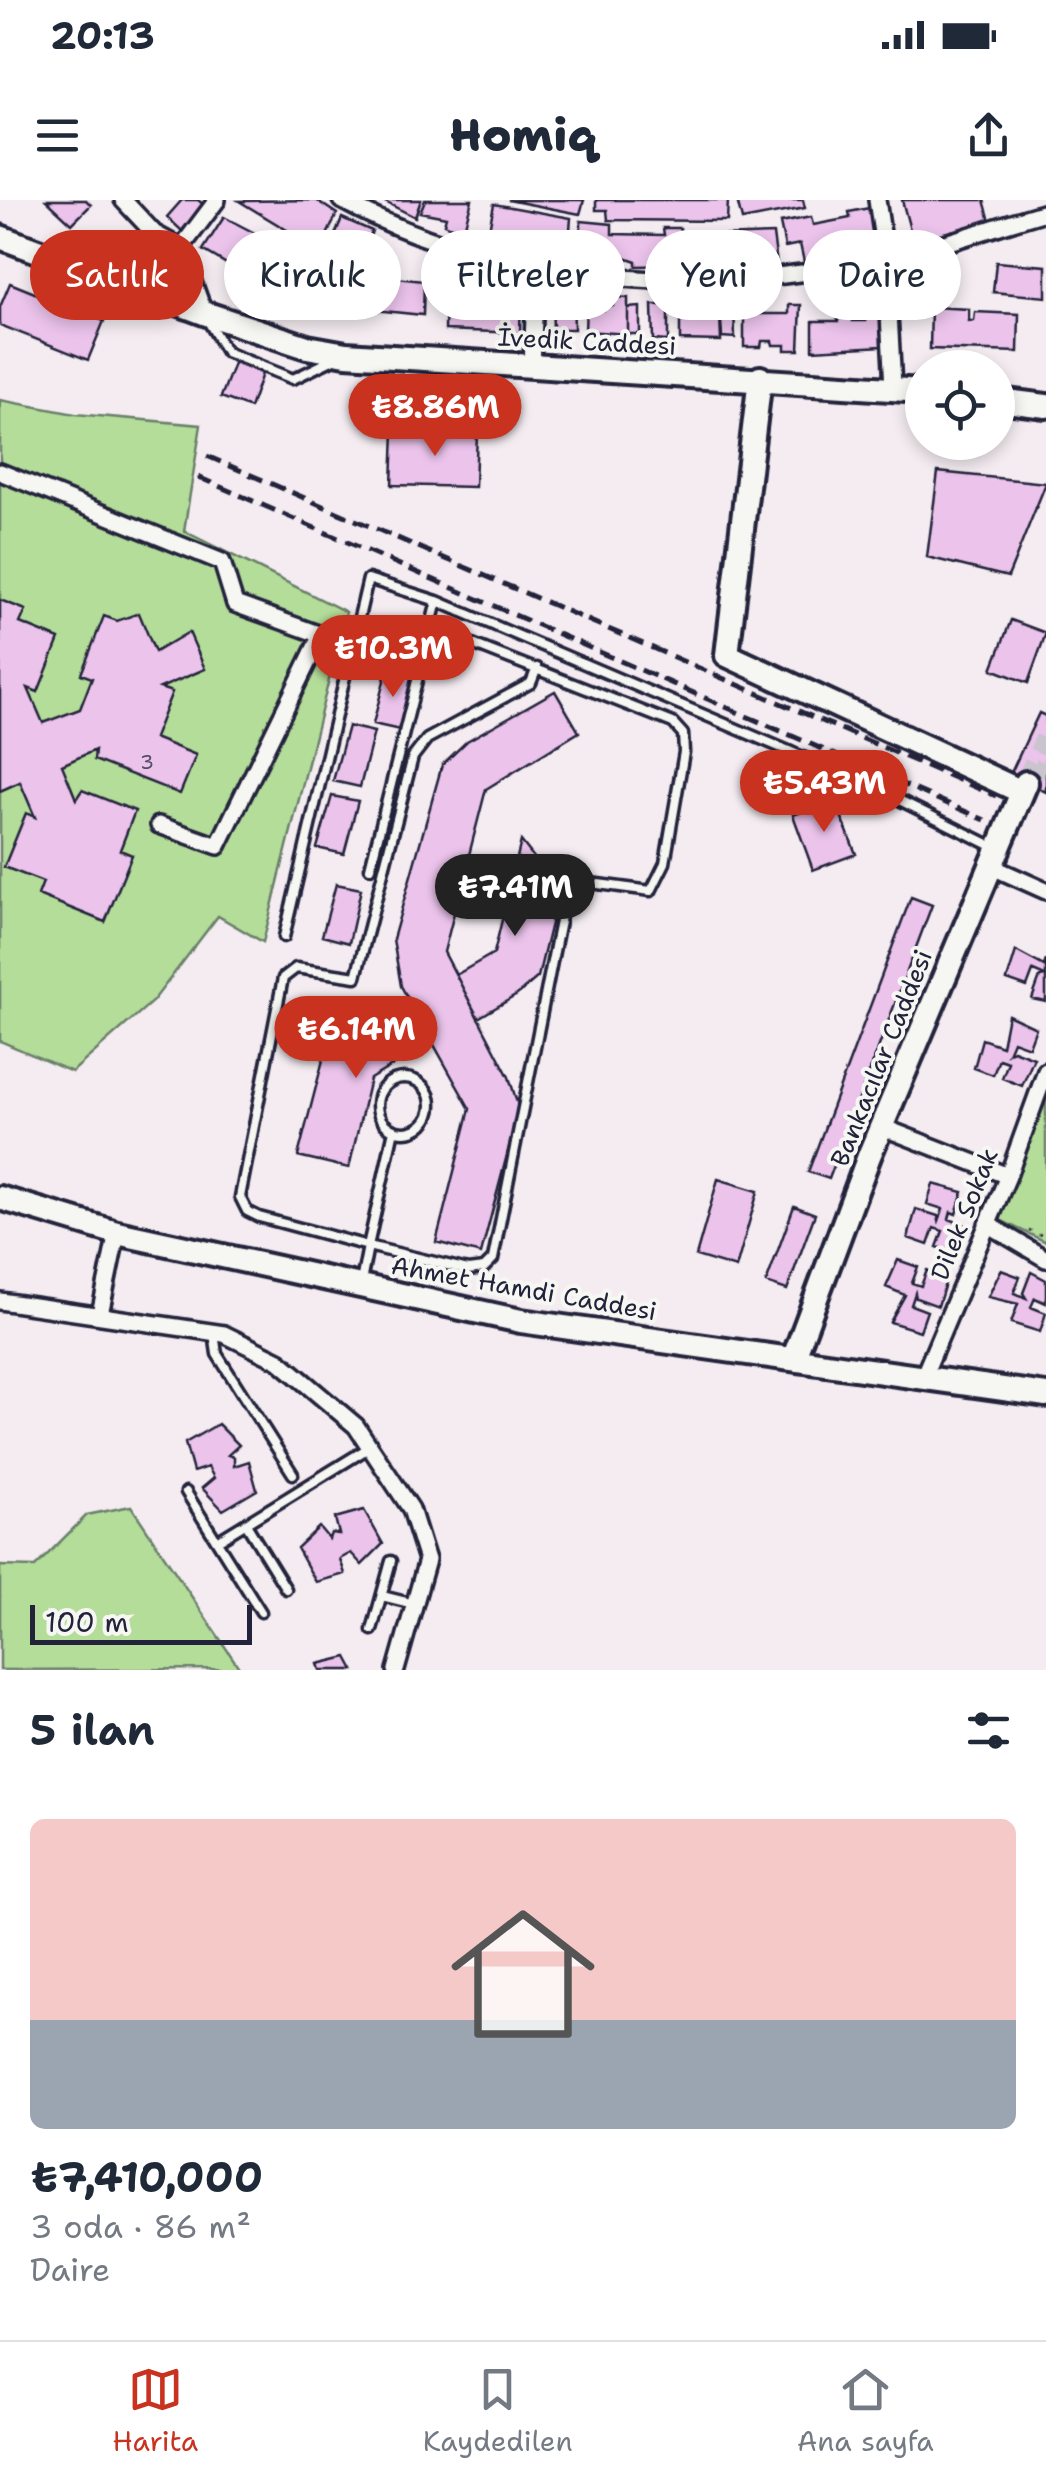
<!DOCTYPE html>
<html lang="tr">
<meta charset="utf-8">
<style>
body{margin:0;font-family:"Shantell Sans",sans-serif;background:#f6f6f7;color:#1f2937;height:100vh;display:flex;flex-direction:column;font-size:38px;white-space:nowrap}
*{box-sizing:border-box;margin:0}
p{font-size:32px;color:#747a83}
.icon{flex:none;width:55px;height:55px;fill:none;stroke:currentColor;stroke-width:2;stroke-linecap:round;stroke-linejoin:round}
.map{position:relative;height:1470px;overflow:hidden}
.side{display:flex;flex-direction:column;background:#fff;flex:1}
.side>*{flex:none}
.hud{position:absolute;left:30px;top:30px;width:988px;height:90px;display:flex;gap:20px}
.tools{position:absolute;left:905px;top:150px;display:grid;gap:20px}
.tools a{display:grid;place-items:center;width:110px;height:110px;border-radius:50%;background:#fff;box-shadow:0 5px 15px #0003;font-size:50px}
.scale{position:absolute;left:30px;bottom:25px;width:222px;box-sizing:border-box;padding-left:10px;border:5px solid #22223b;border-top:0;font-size:28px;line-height:35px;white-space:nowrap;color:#22223b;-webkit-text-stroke:8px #f6f6f2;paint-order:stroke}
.price{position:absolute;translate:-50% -85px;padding:0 22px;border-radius:35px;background:#c8321e;color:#fff;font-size:32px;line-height:65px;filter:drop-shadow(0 2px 5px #0008)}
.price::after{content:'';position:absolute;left:50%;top:60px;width:30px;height:22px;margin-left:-15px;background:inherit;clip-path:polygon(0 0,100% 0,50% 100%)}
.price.selected{background:#222;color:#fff}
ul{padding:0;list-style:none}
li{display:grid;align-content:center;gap:20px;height:530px;padding:0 30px}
li span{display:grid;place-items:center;height:310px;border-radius:15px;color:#555}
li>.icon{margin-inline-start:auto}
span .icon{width:180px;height:180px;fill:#fffc;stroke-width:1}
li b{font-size:42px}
h2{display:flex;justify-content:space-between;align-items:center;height:120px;padding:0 30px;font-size:42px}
.tag{padding:0 35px;border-radius:45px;background:#fff;box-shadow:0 5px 15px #0003;font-size:35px;line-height:90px}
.tag.selected{background:#c8321e;color:#fff}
.status{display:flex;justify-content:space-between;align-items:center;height:70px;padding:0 50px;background:#fff;direction:ltr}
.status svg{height:28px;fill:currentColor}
header{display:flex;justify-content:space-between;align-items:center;height:130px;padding:0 30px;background:#fff;font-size:45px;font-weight:800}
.tabs{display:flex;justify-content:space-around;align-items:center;height:140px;border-top:2px solid #e0e1e3;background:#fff;font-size:28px;color:#747a83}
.tabs a{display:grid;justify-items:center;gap:5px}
.tabs .selected{color:#c8321e}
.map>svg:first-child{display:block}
.green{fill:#b4dd9a;stroke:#6b806a;stroke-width:2.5}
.building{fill:#ebc3eb;stroke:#22223b;stroke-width:2.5}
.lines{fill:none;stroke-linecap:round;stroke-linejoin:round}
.street-tunnel{stroke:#cac4cd;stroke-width:15;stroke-dasharray:15 8;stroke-linecap:butt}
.secondary-tunnel{stroke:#cac4cd;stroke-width:22;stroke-dasharray:22 11;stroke-linecap:butt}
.lane-casing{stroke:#22223b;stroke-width:15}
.street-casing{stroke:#22223b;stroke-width:22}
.secondary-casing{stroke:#22223b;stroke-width:30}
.path{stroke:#22223b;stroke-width:2.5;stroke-dasharray:2.5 8;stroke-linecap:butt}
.lane{stroke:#f6f6f2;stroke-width:8}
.street{stroke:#f6f6f2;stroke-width:15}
.secondary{stroke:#f6f6f2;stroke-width:22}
.rail{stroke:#22223b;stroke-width:5;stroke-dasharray:15 8;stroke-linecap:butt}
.labels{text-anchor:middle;stroke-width:8;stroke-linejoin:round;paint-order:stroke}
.number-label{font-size:20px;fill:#544a67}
.street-label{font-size:25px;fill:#22223b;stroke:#f6f6f2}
</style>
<div class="status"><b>20:13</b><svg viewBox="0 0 49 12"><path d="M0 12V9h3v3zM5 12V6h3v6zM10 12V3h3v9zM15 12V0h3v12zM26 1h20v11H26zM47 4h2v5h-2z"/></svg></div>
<header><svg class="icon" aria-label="menu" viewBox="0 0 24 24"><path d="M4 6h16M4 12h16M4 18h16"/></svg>Homiq<svg class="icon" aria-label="share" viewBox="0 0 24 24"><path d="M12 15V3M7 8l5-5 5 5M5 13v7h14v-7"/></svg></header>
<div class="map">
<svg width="1046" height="1470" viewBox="0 0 1046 1470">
<rect width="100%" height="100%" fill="#f4ecf1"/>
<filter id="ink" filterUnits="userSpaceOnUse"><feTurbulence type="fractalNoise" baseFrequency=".01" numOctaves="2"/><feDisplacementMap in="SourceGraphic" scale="20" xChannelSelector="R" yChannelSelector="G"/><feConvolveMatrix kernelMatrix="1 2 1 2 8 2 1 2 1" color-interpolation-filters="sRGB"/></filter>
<g filter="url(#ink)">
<!-- green -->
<path class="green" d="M0,200l75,14 126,11 -17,106 162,81 -83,330 -45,-26 -65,85 -81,71 -72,-31z
M1046,894v148l-46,-22z
M131,1306l109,163 -240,1v-104l35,1 52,-52z"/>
<!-- building -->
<path class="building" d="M46,0h40l5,5 -19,19z
M182,0h16l6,5 -21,27 -16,-15z
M316,0l21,14 -17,36 -81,-49z
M381,0h40l-6,17z
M425,0h47l-9,32 -19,-8 2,-7 -26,-5z
M508,0h76l-4,14z
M596,0h132l-1,21 -119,-1 -1,-10h-11z
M737,0h66l2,8 -63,12z
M902,0h82l6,21 -77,20z
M494,4l77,14 -3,35 -81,-13z
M869,8l8,43 -21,3 -1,-5 -51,13 -4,-18 -15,3 -5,-24 31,-6 2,8 37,-7 -1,-6z
M224,17l73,38 -13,43 -81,-48z
M342,18l30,13 -14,38 -31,-15z
M581,21l31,3v10l52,1 -1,-7h17v37l-44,1v-5l-14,-5h-12l-1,5 -28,-4z
M773,34l4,30h-18v-3l-41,4 1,-29z
M996,62l50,4v31l-53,-5z
M298,66l56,14 -9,36 -56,-15z
M369,75l55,6 -1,34 -59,-6z
M10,83l94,38 -16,39 -88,-35v-18z
M446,84l75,4 -1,45 -75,-3z
M564,93h9l1,36h-21l-1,-30h13z
M614,97l14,1v36l-43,-3 1,-26 17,5 -1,-5 11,1z
M697,102l9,1v11h14l1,27 -41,-1v-26l18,-1z
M720,104h14l1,34 -13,-1z
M652,105h16v36l-15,-1z
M789,105h12l-2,45h-14v-5h-12l-1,-4h-10l-1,6h-17v-33h45z
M640,107v27h-12v-26z
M931,107l38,2v12h5l1,-9 44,2 -1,38 -88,-3z
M854,108l-1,13h13v-12h16l1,37 -70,4v-29h25v-12z
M235,161l28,10 -13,37 -29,-11z
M394,230l83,2 -2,55 -83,-2z
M938,272l108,11 -38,94 -81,-20z
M0,400l26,10 -6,13 39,16 -21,53 -10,-4 15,35 37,-14 12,-31 -11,-4 23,-58 13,5 22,-8 16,39 34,-20 16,37 -45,19 12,4 -18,46 42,17 -16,39 -86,-34 1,-10 -33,15 14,34 6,-9 53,21 -15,39 12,5 -27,67 -67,-27 5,-13 -39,-15 22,-54 9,4 -15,-35 -20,9z
M1011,420l35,13 -18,50 -36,-14z
M387,469l26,6 -13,55 -27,-6z
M555,491l24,41 -93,57 -42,163 65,125 10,32 -38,145 -45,-12 34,-133 -69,-123 -8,-47 49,-174 25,-24z
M1039,513l7,3v76l-36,-17z
M348,526l26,6 -14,55 -27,-6z
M332,596l26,5 -14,53 -27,-6z
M835,600l21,54 -43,16 -20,-55z
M521,641l38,49 -21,87 -21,18 -39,23 -22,-43 38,-22z
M336,684l25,5 -12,54 -27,-7z
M911,697l21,8 -103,274 -21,-7z
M1016,751l28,15 2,-6v42l-14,-3 8,-22 5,-1 -12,-5 -6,16 -20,-7z
M408,799l24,43 -62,37 -21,89 -51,-12 26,-100 8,-11z
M1008,815l28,13 -7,19 -16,-6 -5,12 5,-3 21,8 -12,28 -20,-8 6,-16 -9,-3 -6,16 -19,-7 8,-29 20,7z
M718,979l40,12 -22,77 -40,-12z
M933,984l30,8 -7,22 -5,-2 -2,7 19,7 -11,28 -20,-7 6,-16 -9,-3 -6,17 -20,-7 8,-29 22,7 1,5 4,-12 -16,-5z
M794,1006l21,8 -28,76 -21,-7z
M898,1060l20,7 -6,16 9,3 6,-16 20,7 -9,29 -22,-8 -1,-5 -4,12 16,6 -7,20 -30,-9 15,-27 -19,-8z
M1001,1070l19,7 -6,16 12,5 -3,-5 8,-21 15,8v23l-11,-5 -4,9 15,6 -6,19 -29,-9 7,-19 -30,-7z
M218,1224l21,21 -11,10 6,2v9l15,-5 8,29 -34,20 -21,-22 12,-10 -6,-11 -15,5 -8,-29z
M364,1310l19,34 -21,21 -11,-12 -11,6 5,15 -29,8 -19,-34 22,-21 10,12 2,-6 8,1 -4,-16z
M347,1457l7,13h-34l-2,-6z"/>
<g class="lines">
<!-- street-tunnel -->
<path class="street-tunnel" d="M1044,544h2
M1034,566l12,5"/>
<!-- secondary-tunnel -->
<path class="secondary-tunnel" d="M1026,583l20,-44"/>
<!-- lane casing -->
<g class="lane-casing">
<path id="lane" d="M208,121l18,31 67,27 43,-21
M370,668l67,-267
M284,737l84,-358 69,22 434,185 125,62
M377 905a27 27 0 1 1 54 0a27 27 0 1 1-54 0Z
M394,930l-26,116 100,24 16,-2 9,-9 73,-368 9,-10 76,10 14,-28 19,-111 -1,-18 -10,-11 -221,-87
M361,1082l7,-36 -109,-29 -12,-6 -7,-14 43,-219 13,-10 60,9 57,-220 14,-18 104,-56 6,-15
M214,1133l3,21 76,120
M186,1292l75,120
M246,1324l40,65
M217,1341l153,-94
M382,1396l32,8
M372,1430l19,-69"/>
</g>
<!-- street casing -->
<g class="street-casing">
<path id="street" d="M123,0l31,33 27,15 23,65
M341,0c162,88 365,97 543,59 55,-11 108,-32 162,-47
M877,0l9,59 7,128
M76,64l105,-16 36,-48
M532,166l4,-96
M0,272l222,90 13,42 86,31 -103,211 -59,-21
M988,665l58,26
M882,927l126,49
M987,1024l59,35
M0,1101l224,33 55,27 77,65 55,83 16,51 -31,110
M100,1114l17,-81
M924,1175l84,-199 38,-105"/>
</g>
<!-- secondary casing -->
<g class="secondary-casing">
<path id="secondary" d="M0,37l204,76 103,34 39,7 576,37
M760,178l-33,277 295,137
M998,200l48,6
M0,998l117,35 404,88 525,74
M794,1157l75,-201 157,-373"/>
</g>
<!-- path -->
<path class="path" d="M1029,1030l17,7"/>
<!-- lane -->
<use href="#lane" class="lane"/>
<!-- street -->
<use href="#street" class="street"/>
<!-- secondary -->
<use href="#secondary" class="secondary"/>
<!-- rail -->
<path class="rail" d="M207,256l789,340
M198,277l787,343"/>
</g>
</g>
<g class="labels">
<!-- number labels -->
<g class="number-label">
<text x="147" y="569">3</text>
</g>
<!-- street labels -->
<g class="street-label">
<text transform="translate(587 141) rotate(3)" y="9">İvedik Caddesi</text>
<text transform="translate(881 858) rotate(-68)" y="9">Bankacılar Caddesi</text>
<text transform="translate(964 1014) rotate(-68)" y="9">Dilek Sokak</text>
<text transform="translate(524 1088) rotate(10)" y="9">Ahmet Hamdi Caddesi</text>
</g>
</g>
</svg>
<div class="tools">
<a><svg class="icon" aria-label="locate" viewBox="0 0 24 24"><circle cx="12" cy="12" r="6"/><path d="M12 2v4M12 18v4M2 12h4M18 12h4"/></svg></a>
</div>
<div class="scale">100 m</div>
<b class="price" style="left:435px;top:259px">₺8.86M</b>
<b class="price" style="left:393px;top:500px">₺10.3M</b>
<b class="price" style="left:824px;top:635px">₺5.43M</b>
<b class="price selected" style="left:515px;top:739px">₺7.41M</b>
<b class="price" style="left:356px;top:881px">₺6.14M</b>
<div class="hud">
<a class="tag selected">Satılık</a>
<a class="tag">Kiralık</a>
<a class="tag">Filtreler</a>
<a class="tag">Yeni</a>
<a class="tag">Daire</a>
</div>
</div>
<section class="side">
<h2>5 ilan<svg class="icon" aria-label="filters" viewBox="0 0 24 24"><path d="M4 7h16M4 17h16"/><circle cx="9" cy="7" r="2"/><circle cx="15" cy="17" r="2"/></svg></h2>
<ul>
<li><span style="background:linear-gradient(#f6c9c9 65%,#9aa5b1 0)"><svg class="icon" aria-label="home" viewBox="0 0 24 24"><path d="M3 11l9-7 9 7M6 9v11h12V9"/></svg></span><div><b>₺7,410,000</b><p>3 oda · 86 m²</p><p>Daire</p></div></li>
</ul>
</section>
<nav class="tabs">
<a class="selected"><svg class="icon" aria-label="map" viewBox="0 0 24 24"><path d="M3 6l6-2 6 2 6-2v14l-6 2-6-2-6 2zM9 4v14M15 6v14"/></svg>Harita</a>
<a><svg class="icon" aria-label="saved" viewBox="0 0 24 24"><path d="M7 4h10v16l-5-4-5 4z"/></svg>Kaydedilen</a>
<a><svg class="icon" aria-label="home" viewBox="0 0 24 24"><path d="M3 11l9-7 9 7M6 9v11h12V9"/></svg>Ana sayfa</a>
</nav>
